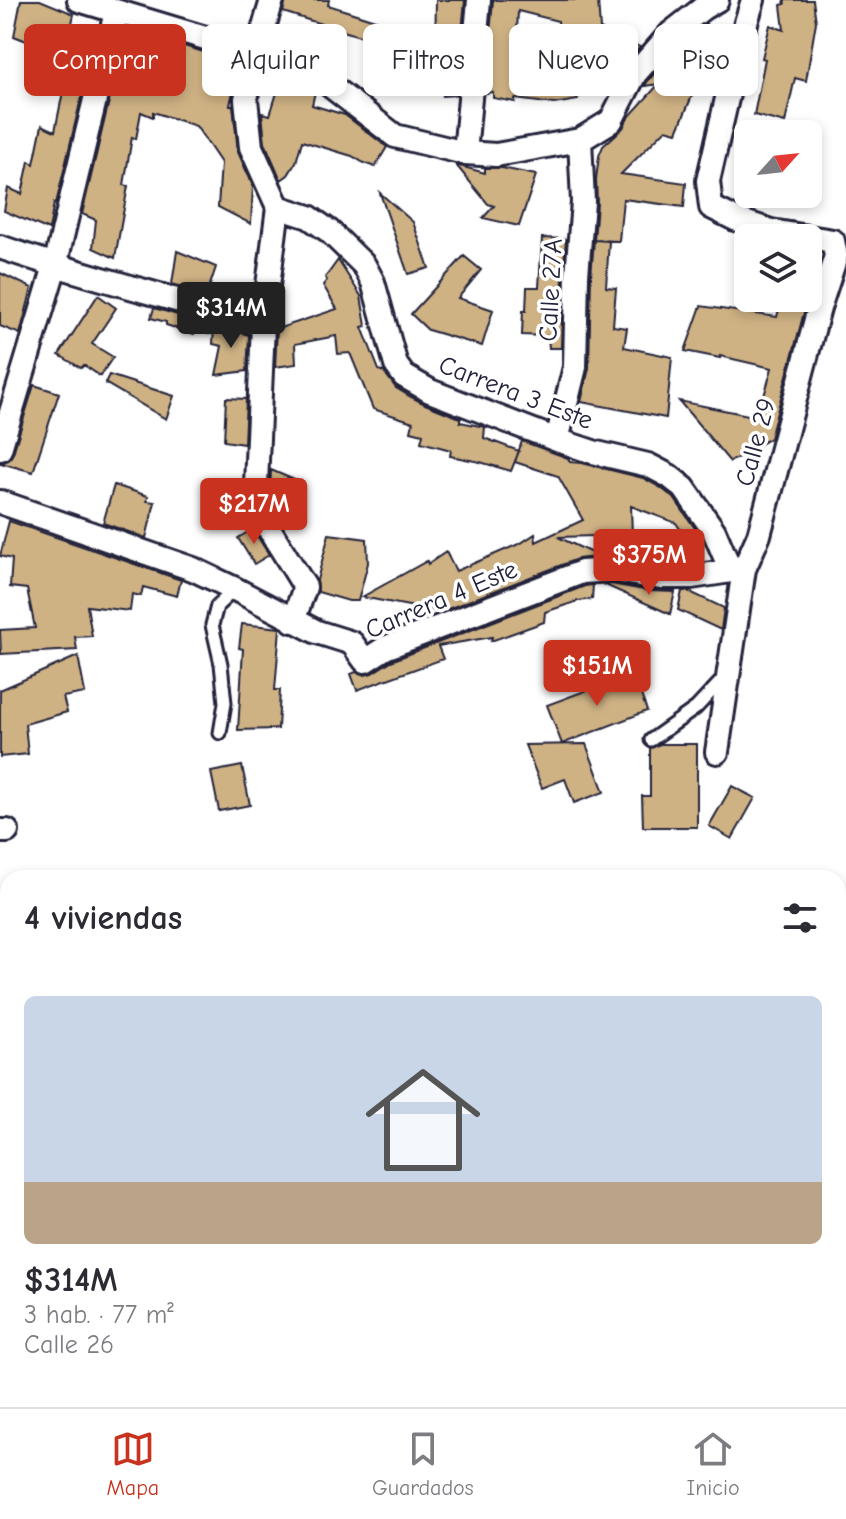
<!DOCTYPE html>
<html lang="es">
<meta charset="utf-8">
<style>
body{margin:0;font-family:"Comic Neue",sans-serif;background:#f7f7f7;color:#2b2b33;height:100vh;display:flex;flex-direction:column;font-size:30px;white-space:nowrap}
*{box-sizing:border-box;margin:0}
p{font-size:26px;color:#7c7c81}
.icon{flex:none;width:44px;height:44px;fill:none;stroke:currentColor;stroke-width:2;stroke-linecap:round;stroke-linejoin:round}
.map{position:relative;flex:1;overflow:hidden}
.details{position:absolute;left:0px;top:870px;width:846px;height:538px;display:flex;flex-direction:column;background:#fff;border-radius:24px 24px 0 0;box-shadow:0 4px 12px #0003}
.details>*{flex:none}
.top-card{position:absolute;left:24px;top:24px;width:798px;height:72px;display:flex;gap:16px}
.needle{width:52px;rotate:63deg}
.buttons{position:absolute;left:734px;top:120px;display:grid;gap:16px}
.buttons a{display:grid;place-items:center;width:88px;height:88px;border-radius:12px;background:#fff;box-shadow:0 4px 12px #0003;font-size:40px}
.price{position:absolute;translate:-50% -68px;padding:0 18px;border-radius:8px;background:#c8321e;color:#fff;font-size:26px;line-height:52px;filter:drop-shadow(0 2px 4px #0008)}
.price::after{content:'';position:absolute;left:50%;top:48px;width:24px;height:18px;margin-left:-12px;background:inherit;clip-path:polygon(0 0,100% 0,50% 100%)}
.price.current{background:#222;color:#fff}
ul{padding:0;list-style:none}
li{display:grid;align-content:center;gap:16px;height:424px;padding:0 24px}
li span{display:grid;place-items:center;height:248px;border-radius:12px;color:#555}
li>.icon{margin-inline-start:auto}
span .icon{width:144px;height:144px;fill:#fffc;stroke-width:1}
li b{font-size:34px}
h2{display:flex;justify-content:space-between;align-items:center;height:96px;padding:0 24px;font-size:34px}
.chip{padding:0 28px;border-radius:12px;background:#fff;box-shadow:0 4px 12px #0003;font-size:28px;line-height:72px}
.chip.current{background:#c8321e;color:#fff}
.tab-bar{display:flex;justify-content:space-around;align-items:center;height:112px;border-top:2px solid #e1e1e2;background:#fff;font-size:22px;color:#7c7c81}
.tab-bar a{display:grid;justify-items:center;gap:4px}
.tab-bar .current{color:#c8321e}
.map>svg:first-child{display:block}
.building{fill:#cfb284;stroke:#22223b;stroke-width:2;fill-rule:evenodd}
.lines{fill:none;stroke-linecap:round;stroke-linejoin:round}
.service-casing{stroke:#22223b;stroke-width:17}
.minor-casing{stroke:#22223b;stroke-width:28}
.service{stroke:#fff;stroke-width:11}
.minor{stroke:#fff;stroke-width:22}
.labels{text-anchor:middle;stroke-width:7;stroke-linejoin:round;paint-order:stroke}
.street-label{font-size:26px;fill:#22223b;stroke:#fff}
</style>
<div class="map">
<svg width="846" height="1407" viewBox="0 0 846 1407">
<rect width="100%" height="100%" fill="#fff"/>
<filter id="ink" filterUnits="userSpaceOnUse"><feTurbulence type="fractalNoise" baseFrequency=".0125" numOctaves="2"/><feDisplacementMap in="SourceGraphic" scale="16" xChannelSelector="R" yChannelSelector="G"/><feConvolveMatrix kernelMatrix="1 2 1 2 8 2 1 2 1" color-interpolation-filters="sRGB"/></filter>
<g filter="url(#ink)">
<!-- building -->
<path class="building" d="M21,0h19l34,14 -9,42 -51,-20z
M286,0h43l-1,5 50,16 -6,19 -89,-28z
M436,0h29l-9,95 -13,1 14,-37 -22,-10z
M493,0h105l2,29 40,18 -17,20 -13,24 -33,6 1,3 -24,4 -39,-5v3l-22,-4v-6l-8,1zM518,11l40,10 4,56 -47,-7z
M784,0h29l3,22 -10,59 -11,-3 -10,45 -31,-8 11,-56 -3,-1 8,-33 14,5 -3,-25 4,-1z
M706,24l10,17 -14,9 -15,30 10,4 -20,48 -11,-3 -45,45 65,9 -2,24 -61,-8 -4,42 -25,-1 3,-37 -1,-24 3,-23 4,-10 20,-18 5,-10 31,-34 -14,2 2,-4 34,-39z
M128,29l79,24 31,16 -8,36h3l5,47 15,34 -2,38 -33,-17 3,-44 -25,-37 -43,-14v5l-12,-5 -5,27 -4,-2 -8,48 4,1 -13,72 -22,-10 3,-28 -14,-6 33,-138 5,2z
M70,57l19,8 -33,139 -2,-1 -5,27 -45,-19 4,-23 14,6 7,-33 5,3 8,-39 13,6z
M281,80l18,3 16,9 -3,13 33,10 42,32 -12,20 -11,-4 -12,-7 -50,-15 -6,21 -8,13 -7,5 -16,-37 -3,-30 8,2z
M456,165l29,8v-5h17l34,7 -17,51 -36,-8 11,-12 -6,-2z
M380,193l33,29 16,46 -21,6z
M542,238l24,1 -3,36 -2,73h-12l-1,-12 -26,-1 1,-24h3l1,-24h12z
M594,240l15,1 -3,46 10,1 -3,38 14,2 -3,19 48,10 -6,61 -85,-16 8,-34 2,-92z
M177,251l39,16 -9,27 -35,-10z
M464,256l17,14 -23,28 35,12 -11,36 -54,-16 -17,-16z
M338,260l23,36 5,30 -4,1 17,43 5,2 12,16 13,8 16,8 35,14v4l25,5 -1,11 35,13 -8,20 -31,-9 -30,-6 1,-6 -30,-8 2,-8 -12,-3 2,-9 -40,-13 -23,-56 -12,1 -2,-18 -41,8 1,20 -21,3 2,-38 60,-20 -14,-24 4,-5 -2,-2z
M0,273l32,15 -12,46 -20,-8z
M98,295l18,13 -24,36 21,13 -13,19 -16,-11 -3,3 -22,-13z
M782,298h26l-38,140 -40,24 -51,-61 79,16 14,-49 -52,-12v2l-35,-7 16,-45 76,11z
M154,308l44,13 -1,2 13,9 -1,2 -14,-4 -1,4 -28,-9v-3l-15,-4z
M214,325l35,10 -2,36 -31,4 6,-29 -9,-2z
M109,375l65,21 -8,23 -61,-36z
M34,385l25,8 -26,79 -32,-9 8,-3 4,-7z
M226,398l20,1 -2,45 -20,-3z
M522,441l46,17 2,4 12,1 61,15 18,10 13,10 25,36 -8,11 -15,-22 -45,-17 1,29 -74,2 38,18v2l-19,2 -137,53 -78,-15 65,-36 1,3 18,-12 10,19 65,-28 14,-9 1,8 47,-22 -25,-44 -43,-14z
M271,470l26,11 -8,21 -19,-8z
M114,485l34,11 -1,5 8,1 -9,36 -43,-15z
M9,521l172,59 -4,16 -34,-9 -2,9 -9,-2 -2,17 -43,-5 5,30 -17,1 2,13 -76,4 -1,-24 35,-2 -8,-39 -17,-2 2,-28 -12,-3z
M253,529l16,26 -15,9 -16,-26z
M329,534l38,5 1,24 -10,38h-9l-31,-9 -1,-12z
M611,584l39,7 25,1 -5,22 -65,-29z
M593,585l-1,14 -14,2 -33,11 -1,10 -53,19 1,-4 -54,9 5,13 -86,31 -6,-16 5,-2 9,3 7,-2 19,-12 194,-75z
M682,591h6l36,17 -3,22 -43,-20z
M242,624l38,4 -5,62h5l-2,39 -40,1 5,-81 -4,-1z
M78,656l7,37 -22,4 4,15 -42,12 3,30 -28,3v-67z
M633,673l14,38 -85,33 -15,-39z
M586,744l18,48 -30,11 -9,-24 -23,9 -17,-43z
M660,744h37v83h-54l-1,-31h8v-48z
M242,766l8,39 -31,6 -8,-39z
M732,786l23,12 -23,41 -23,-13z"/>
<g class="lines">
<!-- service casing -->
<g class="service-casing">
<path id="service" d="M220,733l5,-30 -4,-39 -9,-39 5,-19 18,-17
M651,740l45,-32 28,-30"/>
</g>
<!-- minor casing -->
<g class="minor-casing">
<path id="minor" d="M79,0l133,40 42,22 49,7 20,11 72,56 70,17 31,2 84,-15 31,-19 24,-47 36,-41 32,-25 14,-8
M272,0l-18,62 -8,37 5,48 27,60
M465,153l14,-153
M278,207l31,10 20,14 35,34 9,17 23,83 8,11 26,15 127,49 36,12 55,13 21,11 15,12 30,43 17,40
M278,207l-15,118 -8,181 50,81 -12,34
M0,247c86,30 175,51 263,78
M557,440l18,-73 2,-92 6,-73 -3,-62
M0,449l55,-183 61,-254
M0,502l193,67 42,20 82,43 35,11 13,18 20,-13 197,-76 30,-2 40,7h39l53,-8
M717,752l27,-183 15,-34 60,-227 17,-52 -3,-15 -62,-10 -36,-12 -24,-12 -3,-26 32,-139 13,-42
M0,831h7"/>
</g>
<!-- service -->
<use href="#service" class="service"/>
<!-- minor -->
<use href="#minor" class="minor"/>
</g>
</g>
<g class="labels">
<!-- street labels -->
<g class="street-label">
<text transform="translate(550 290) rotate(-87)" y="9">Calle 27A</text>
<text transform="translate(516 392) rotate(21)" y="9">Carrera 3 Este</text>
<text transform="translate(755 442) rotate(-75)" y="9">Calle 29</text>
<text transform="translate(441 599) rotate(-23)" y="9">Carrera 4 Este</text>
</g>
</g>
</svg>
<div class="buttons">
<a><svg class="needle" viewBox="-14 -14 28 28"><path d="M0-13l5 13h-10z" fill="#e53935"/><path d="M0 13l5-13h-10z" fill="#7c7c81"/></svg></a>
<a><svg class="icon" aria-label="layers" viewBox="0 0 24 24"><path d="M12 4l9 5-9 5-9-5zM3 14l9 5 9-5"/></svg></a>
</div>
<b class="price current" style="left:231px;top:350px">$314M</b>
<b class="price" style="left:254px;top:546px">$217M</b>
<b class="price" style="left:649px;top:597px">$375M</b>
<b class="price" style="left:597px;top:708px">$151M</b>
<div class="top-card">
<a class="chip current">Comprar</a>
<a class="chip">Alquilar</a>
<a class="chip">Filtros</a>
<a class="chip">Nuevo</a>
<a class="chip">Piso</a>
</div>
<section class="details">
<h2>4 viviendas<svg class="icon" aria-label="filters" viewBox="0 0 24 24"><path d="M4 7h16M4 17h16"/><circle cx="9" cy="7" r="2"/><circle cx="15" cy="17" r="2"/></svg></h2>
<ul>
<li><span style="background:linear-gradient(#c9d6e8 75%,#b9a48a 0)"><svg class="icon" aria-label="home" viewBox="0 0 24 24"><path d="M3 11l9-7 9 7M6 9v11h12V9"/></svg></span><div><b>$314M</b><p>3 hab. · 77 m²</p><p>Calle 26</p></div></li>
</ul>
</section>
</div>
<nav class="tab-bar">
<a class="current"><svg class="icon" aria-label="map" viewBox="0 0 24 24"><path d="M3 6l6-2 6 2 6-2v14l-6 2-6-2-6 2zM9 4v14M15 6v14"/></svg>Mapa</a>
<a><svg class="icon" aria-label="saved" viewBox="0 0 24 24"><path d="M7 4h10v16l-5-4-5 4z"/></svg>Guardados</a>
<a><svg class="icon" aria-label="home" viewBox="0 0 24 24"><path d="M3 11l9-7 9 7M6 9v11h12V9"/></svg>Inicio</a>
</nav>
